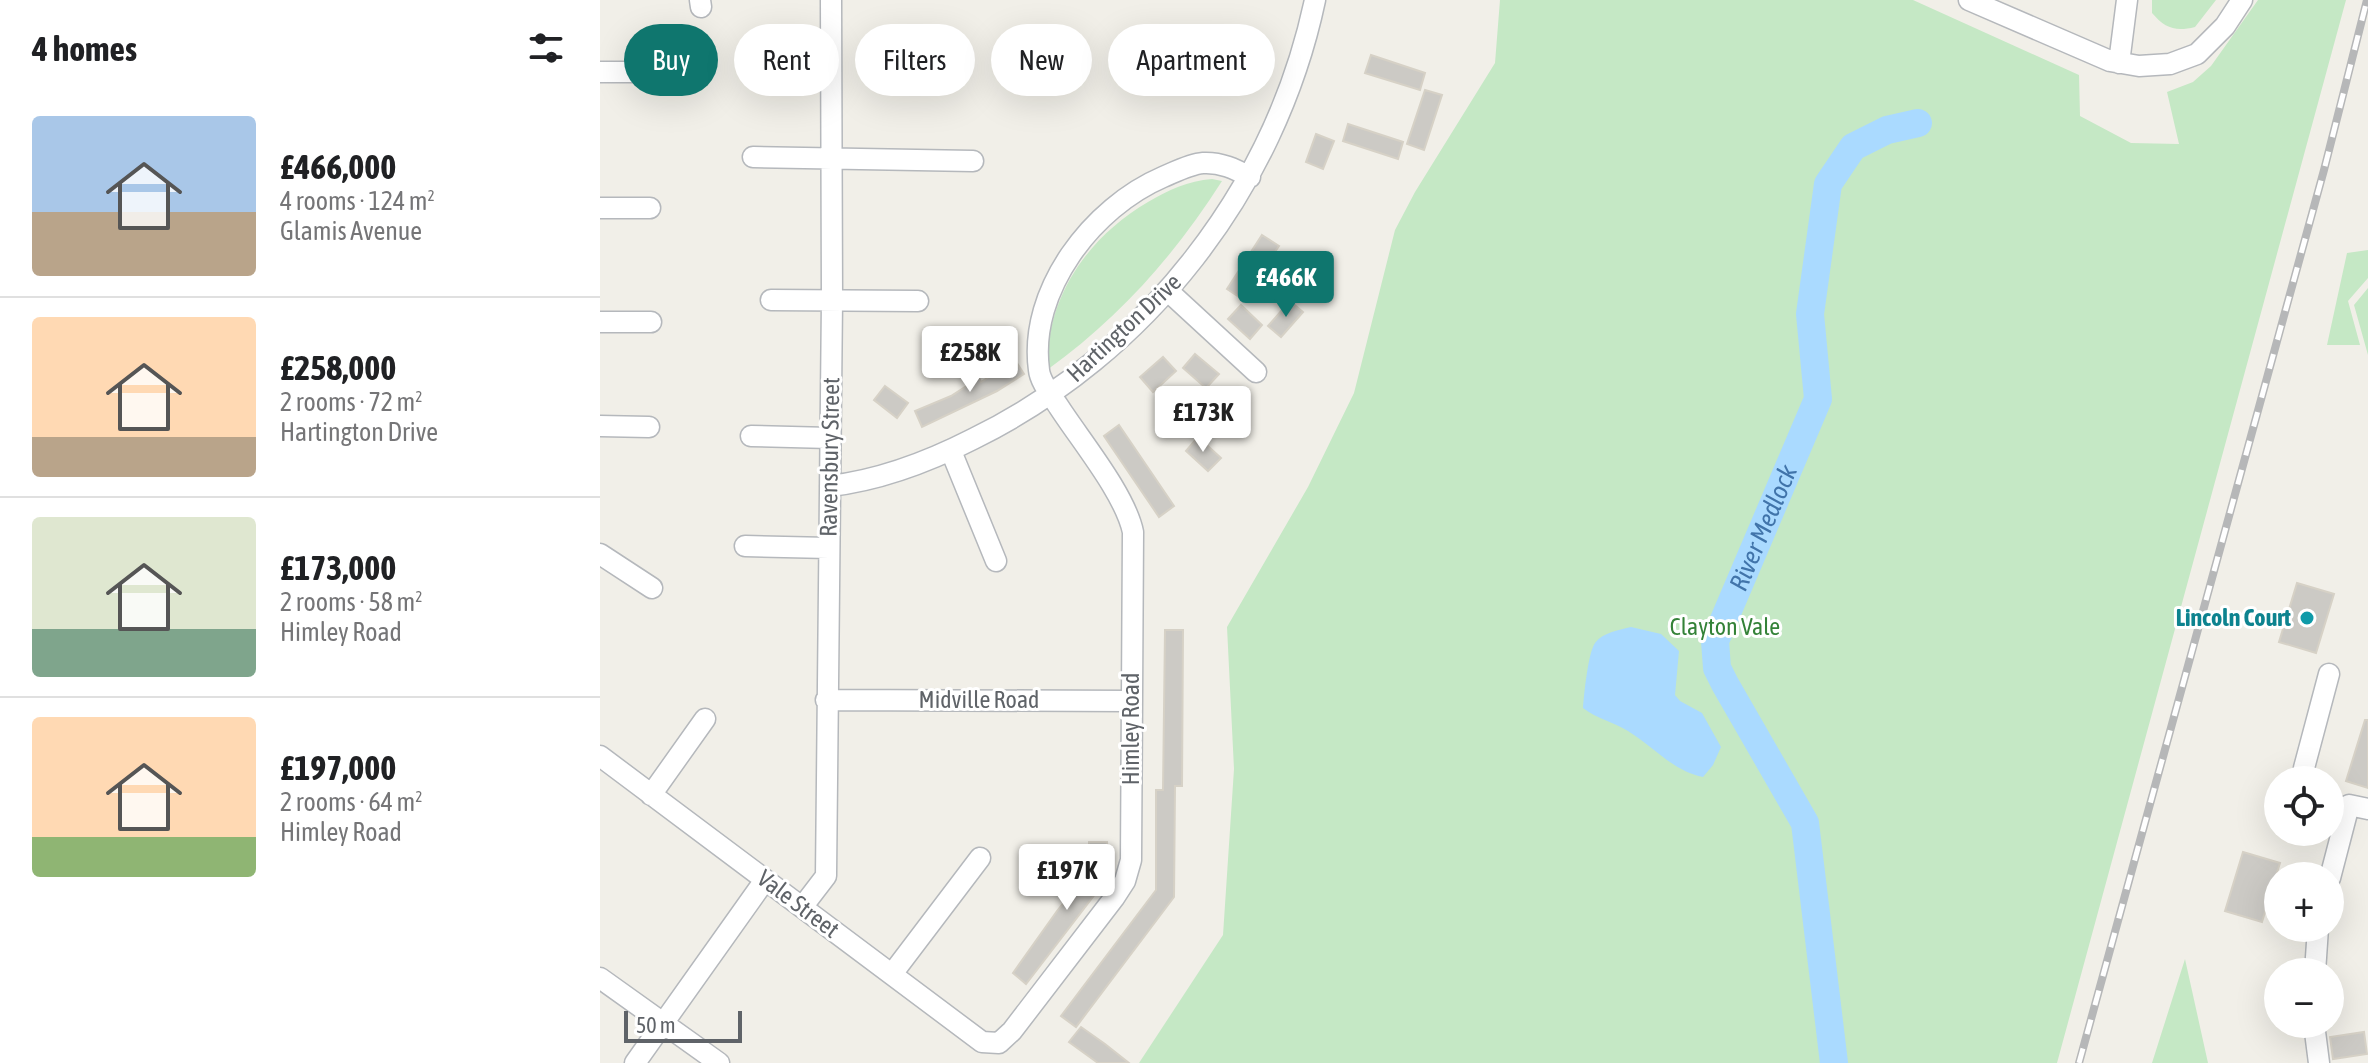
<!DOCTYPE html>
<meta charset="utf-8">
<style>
body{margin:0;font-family:"Asap Condensed",sans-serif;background:#f6f6f6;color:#202124;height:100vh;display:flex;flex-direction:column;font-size:30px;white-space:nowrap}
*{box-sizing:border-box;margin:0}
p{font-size:26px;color:#757577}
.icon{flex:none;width:44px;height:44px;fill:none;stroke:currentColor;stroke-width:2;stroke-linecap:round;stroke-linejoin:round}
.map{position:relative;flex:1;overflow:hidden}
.details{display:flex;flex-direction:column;background:#fff;width:600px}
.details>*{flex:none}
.guide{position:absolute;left:24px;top:24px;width:760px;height:72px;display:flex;gap:16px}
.fabs{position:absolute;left:1664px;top:766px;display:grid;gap:16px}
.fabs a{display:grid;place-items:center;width:80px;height:80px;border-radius:50%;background:#fff;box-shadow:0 8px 32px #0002;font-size:40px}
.scale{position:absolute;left:24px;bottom:20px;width:118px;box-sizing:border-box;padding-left:8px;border:4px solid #5f6368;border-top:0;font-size:22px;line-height:28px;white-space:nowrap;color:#5f6368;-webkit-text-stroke:6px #fff;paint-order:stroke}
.price{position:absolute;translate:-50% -68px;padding:0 18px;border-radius:8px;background:#fff;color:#222;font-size:26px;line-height:52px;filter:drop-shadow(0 2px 4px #0008)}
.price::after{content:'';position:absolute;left:50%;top:48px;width:24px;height:18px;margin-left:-12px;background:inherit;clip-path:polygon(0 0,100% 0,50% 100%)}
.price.current{background:#0f766e;color:#fff}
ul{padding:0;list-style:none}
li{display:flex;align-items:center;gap:24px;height:200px;padding:0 32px}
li+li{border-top:2px solid #e0e0e0}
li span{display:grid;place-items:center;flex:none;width:224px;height:160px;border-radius:8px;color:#555}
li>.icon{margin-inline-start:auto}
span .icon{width:96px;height:96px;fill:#fffc;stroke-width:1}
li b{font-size:34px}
h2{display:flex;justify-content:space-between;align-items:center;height:96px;padding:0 32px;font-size:34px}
.pill{padding:0 28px;border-radius:36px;background:#fff;box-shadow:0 8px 32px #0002;font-size:28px;line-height:72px}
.pill.current{background:#0f766e;color:#fff}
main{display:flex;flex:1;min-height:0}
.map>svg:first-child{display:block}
.green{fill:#c5e8c5}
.water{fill:#aadaff}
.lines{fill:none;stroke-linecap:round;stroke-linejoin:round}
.river{stroke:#aadaff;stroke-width:28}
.building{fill:#cccac5;stroke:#d6d1c6;stroke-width:2}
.minor-casing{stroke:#b5b8bc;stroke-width:23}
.minor{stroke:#fff;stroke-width:20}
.rail-casing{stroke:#b6b7b8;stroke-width:8}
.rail{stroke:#fff;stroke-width:5;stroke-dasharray:15;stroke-linecap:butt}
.culture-dot{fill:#0f9aa8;stroke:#fff;stroke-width:3}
.labels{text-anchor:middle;stroke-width:6;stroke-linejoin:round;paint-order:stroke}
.street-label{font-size:24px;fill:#5f6368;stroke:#fff}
.culture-label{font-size:24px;font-weight:bold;fill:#0d838f;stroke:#fff;text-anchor:end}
.park-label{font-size:24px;fill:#348238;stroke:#fff}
.water-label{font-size:26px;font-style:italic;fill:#4174aa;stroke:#fff}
</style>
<main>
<section class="details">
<h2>4 homes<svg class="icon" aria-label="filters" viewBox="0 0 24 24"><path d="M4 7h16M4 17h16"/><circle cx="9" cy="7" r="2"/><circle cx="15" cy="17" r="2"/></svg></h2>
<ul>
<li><span style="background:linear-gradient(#a9c7e8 60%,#b9a48a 0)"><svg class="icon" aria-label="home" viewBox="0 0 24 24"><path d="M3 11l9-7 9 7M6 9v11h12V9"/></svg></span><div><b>£466,000</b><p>4 rooms · 124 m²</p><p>Glamis Avenue</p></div></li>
<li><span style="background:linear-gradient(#ffd9b3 75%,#b9a48a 0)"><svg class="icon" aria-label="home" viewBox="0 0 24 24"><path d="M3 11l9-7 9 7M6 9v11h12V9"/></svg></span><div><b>£258,000</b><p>2 rooms · 72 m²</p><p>Hartington Drive</p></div></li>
<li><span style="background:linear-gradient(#dfe7d0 70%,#7fa58c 0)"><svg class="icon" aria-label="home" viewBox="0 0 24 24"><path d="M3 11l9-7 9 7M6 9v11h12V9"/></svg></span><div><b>£173,000</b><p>2 rooms · 58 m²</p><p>Himley Road</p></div></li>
<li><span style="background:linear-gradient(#ffd9b3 75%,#8fb573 0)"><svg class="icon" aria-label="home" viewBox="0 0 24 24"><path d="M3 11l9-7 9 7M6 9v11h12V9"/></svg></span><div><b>£197,000</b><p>2 rooms · 64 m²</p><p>Himley Road</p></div></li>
</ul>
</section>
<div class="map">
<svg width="1768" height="1063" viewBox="0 0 1768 1063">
<rect width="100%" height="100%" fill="#f1efe8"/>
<!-- green -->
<path class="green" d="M900,0h413l166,75 1,41 51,27 48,1 -12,-52 26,-10 18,-16 47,-66h88l-289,1063h-918l84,-128 11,-166 -7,-142 81,-140 46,-94 41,-163 20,-38 80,-129z
M1552,0h64l-21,27c-20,5 -30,1 -43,-14z
M612,179l10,2c-47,74 -103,137 -175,189 -1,-73 40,-132 101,-168 20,-12 40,-21 64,-23z
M1768,250v28l-20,23 12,44h-33l20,-92z
M1768,288v67l-14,-50z
M1585,959l23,104h-56z"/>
<!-- water -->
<path class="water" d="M1031,627l30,7 18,17 -4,44 5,6 22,12 19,34 -8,18 -10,12c-30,-6 -49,-30 -75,-46 -14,-9 -31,-12 -45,-23 1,-13 5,-55 12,-65 8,-11 25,-13 36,-16z"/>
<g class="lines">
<!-- river -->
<path class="river" id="s1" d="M1234,1063l-29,-240 -80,-139 -8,-16 -2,-27 103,-242 -8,-85 18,-130 25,-37 34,-17 31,-7"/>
</g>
<!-- building -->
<path class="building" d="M771,55l54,18 -5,17 -55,-17z
M825,90l17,5 -18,55 -17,-6z
M748,124l55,18 -5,17 -55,-18z
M716,134l18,7 -11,28 -17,-7z
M662,235l17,11 -37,53 -15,-10z
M690,301l13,11 -22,25 -13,-11z
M641,305l21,20 -12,14 -22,-20z
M595,354l24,20 -13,14 -23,-20z
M563,357l13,14 -23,21 -13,-15z
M415,360l9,14 -27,17 -75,36 -7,-16 36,-15 28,-18 2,4z
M285,386l23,17 -11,15 -23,-18z
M608,394l12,11 -22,24 -12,-11z
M519,425l55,81 -15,11 -55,-81z
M598,437l23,21 -13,13 -22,-20z
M1697,583l37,11 -18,59 -37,-11z
M565,630h18l-1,156h-7l-1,111 -98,130 -15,-11 95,-126v-100h7z
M1765,720h3v68l-22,-7z
M489,842h18l2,34 -83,108 -13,-11 44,-62 32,-40z
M1643,852l37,11 -18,59 -37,-11z
M481,1027l24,17 24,19h-31l-29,-21z
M1764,1032l3,22 -34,5 -3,-22z"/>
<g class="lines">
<!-- minor casing -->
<g class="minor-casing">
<path id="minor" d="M100,0l1,7
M1369,0l141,61 29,5 31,-2 27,-10 28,-28 17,-26
M1519,63l8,-63
M0,72h41
M153,157l220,4
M0,208h50
M568,291l88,81
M171,300l147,1
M0,322h51
M0,426l49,1
M151,436l79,2
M351,451l45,110
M230,486c51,-6 98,-24 143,-47 173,-85 302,-250 342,-439
M145,546l84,2
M0,554l52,34
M226,700l305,1
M0,756l382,286 17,1 13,-12 102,-133 11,-17 6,-21 2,-328c-8,-38 -52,-91 -74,-125 -7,-11 -19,-25 -20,-37 -11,-80 54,-163 124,-193 12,-5 27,-13 40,-14 18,-1 32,6 47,14
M1707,780l-3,-12 25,-94
M51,795l54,-76
M1730,878l19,-73 19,4
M203,906l23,-30 6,-576 -1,-300
M1715,972l3,-44
M292,974l88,-116
M0,978l119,85
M1714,1024l5,39
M35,1063l130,-183"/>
</g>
<!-- minor -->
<use href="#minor" class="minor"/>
<!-- rail casing -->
<g class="rail-casing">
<path id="rail" d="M1479,1063l245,-893 43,-170"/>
</g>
<!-- rail -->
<use href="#rail" class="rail"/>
</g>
<!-- markers -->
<circle class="culture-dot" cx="1707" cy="618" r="8"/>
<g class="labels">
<!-- street labels -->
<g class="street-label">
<text transform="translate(524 328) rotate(-43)" y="8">Hartington Drive</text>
<text transform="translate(230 457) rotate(-89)" y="8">Ravensbury Street</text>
<text x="379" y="708">Midville Road</text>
<text transform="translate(531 729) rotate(-90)" y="8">Himley Road</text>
<text transform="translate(198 904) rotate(37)" y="8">Vale Street</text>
</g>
<!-- culture labels -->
<g class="culture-label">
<text x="1691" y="626">Lincoln Court</text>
</g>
<!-- park labels -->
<g class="park-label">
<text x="1125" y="635">Clayton Vale</text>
</g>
<!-- water labels -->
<g class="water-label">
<text dy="9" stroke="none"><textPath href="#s1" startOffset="570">River Medlock</textPath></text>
</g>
</g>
</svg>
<div class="fabs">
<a><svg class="icon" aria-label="locate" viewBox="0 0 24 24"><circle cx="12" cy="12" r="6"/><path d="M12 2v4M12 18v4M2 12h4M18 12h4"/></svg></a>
<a>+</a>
<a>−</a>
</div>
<div class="scale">50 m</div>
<b class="price current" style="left:686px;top:319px">£466K</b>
<b class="price" style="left:370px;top:394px">£258K</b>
<b class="price" style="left:603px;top:454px">£173K</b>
<b class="price" style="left:467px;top:912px">£197K</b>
<div class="guide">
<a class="pill current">Buy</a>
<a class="pill">Rent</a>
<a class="pill">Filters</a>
<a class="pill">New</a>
<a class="pill">Apartment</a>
</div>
</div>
</main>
